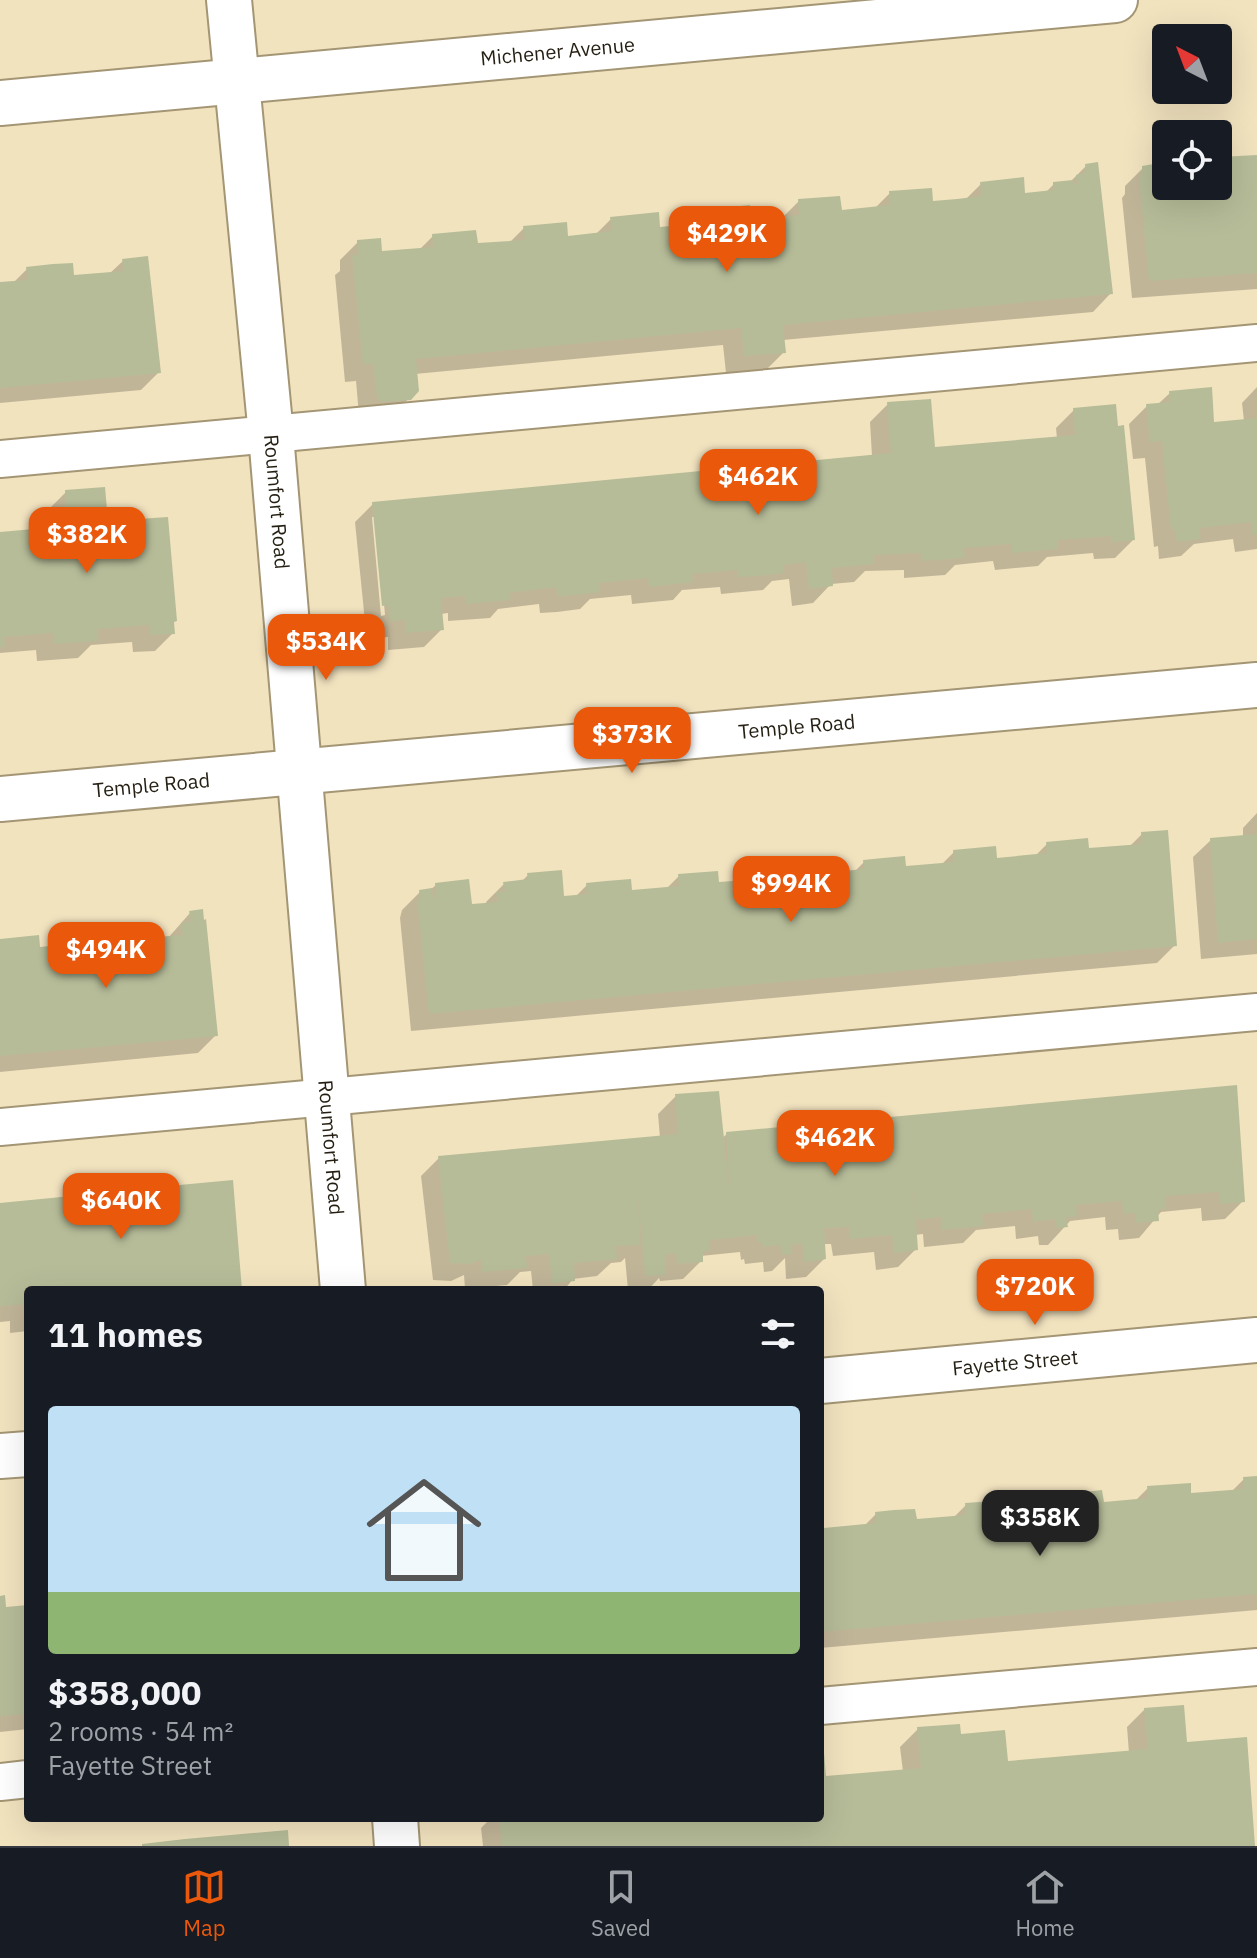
<!DOCTYPE html>
<meta charset="utf-8">
<style>
body{margin:0;font-family:"IBM Plex Sans",sans-serif;background:#20242c;color:#f1f3f6;height:100vh;display:flex;flex-direction:column;font-size:30px;white-space:nowrap}
*{box-sizing:border-box;margin:0}
p{font-size:26px;color:#9ea1a6}
.icon{flex:none;width:44px;height:44px;fill:none;stroke:currentColor;stroke-width:2;stroke-linecap:round;stroke-linejoin:round}
.map{position:relative;flex:1;overflow:hidden}
.panel{position:absolute;left:24px;top:1286px;width:800px;height:536px;display:flex;flex-direction:column;background:#171b24;border-radius:8px;box-shadow:0 8px 32px #0002}
.panel>*{flex:none}
.needle{width:52px;rotate:318deg}
.tools{position:absolute;left:1152px;top:24px;display:grid;gap:16px}
.tools a{display:grid;place-items:center;width:80px;height:80px;border-radius:8px;background:#171b24;box-shadow:0 8px 32px #0002;font-size:40px}
.price{position:absolute;translate:-50% -68px;padding:0 18px;border-radius:16px;background:#ea580c;color:#fff;font-size:26px;line-height:52px;filter:drop-shadow(0 2px 4px #0008)}
.price::after{content:'';position:absolute;left:50%;top:48px;width:24px;height:18px;margin-left:-12px;background:inherit;clip-path:polygon(0 0,100% 0,50% 100%)}
.price.current{background:#222;color:#fff}
ul{padding:0;list-style:none}
li{display:grid;align-content:center;gap:16px;height:424px;padding:0 24px}
li span{display:grid;place-items:center;height:248px;border-radius:8px;color:#555}
li>.icon{margin-inline-start:auto}
span .icon{width:144px;height:144px;fill:#fffc;stroke-width:1}
li b{font-size:34px}
h2{display:flex;justify-content:space-between;align-items:center;height:96px;padding:0 24px;font-size:34px}
.tab-bar{display:flex;justify-content:space-around;align-items:center;height:112px;border-top:2px solid #363941;background:#171b24;font-size:22px;color:#9ea1a6}
.tab-bar a{display:grid;justify-items:center;gap:4px}
.tab-bar .current{color:#ea580c}
.map>svg:first-child{display:block}
.shadow{fill:#0003;fill-rule:evenodd}
.building{fill:#b6bc98}
.lines{fill:none;stroke-linecap:round;stroke-linejoin:round}
.lane-casing{stroke:#a49674;stroke-width:40}
.street-casing{stroke:#a49674;stroke-width:48}
.secondary-casing{stroke:#a49674;stroke-width:48}
.lane{stroke:#fff;stroke-width:36}
.street{stroke:#fff;stroke-width:44}
.secondary{stroke:#fff;stroke-width:44}
.labels{text-anchor:middle;stroke-width:6;stroke-linejoin:round;paint-order:stroke}
.street-label{font-size:20px;fill:#241f12;stroke:#fff}
</style>
<div class="map">
<svg width="1257" height="1846" viewBox="0 0 1257 1846">
<rect width="100%" height="100%" fill="#f2e3bf"/>
<!-- shadow -->
<path class="shadow" d="M1257,157v132l-125,9 -10,-100 3,-4v-8l18,-18 23,9v9h52v-24l3,-3z
M1086,166l24,128 -17,18 -310,28 1,12 -18,18 -40,3 -3,-28 -308,29 2,16 -26,27 -32,-2 -3,-34 -11,1 -10,-107 5,-4v-11l18,-18 22,11 39,-3 14,-14 43,10 33,-3 15,-15 42,10 29,-3 16,-16 47,10 40,-4 15,-14 37,10 32,-3 17,-17 41,11 34,-3 16,-16 42,10 33,-3 16,-16 42,11 22,-2 9,-9 15,-1z
M123,261l36,111 -18,18 -141,13v-119l13,-1 14,-14 46,9 36,-4z
M1257,387v162l-22,3 -2,-13 -39,5 -13,12 -22,3 -1,-13 -4,1 -9,-89 -12,1 -4,-35 18,-18 10,-1 13,-12 43,31 31,-3 -2,-18z
M888,404l45,46 124,-11 -1,-11 18,-18 59,130 -18,18 -21,1 -1,-6 -46,4 -9,9 -43,4 -2,-9 -38,4 -10,10 -41,3v-8l-39,1 -11,11 -23,2 -18,19 -21,3 -3,-27 -17,2 -9,9 -42,4 -1,-7 -38,3 -9,10 -41,4 -1,-9 -41,4 -10,10 -23,3 -17,1 -1,-9 -41,5 -8,9 -42,3v-8l-7,1 1,15 -18,18 -36,3v-13l-16,1 -2,-17 -5,1 -10,-100 18,-18 499,-48 -2,-34zM372,517h4l9,98 -4,1z
M66,492l40,31 67,100v10l-18,18 -22,1 -1,-10 -41,3 -13,13 -41,3 -1,-11 -36,3v-119l49,-5 -1,-19z
M1257,813v141l-56,5 -8,-102 18,-17 32,-3v-9z
M1142,834l33,111 -18,18 -746,68 -11,-113 2,-8 18,-18 10,-2 6,-5 34,21 17,-1 -1,-3 18,-18 17,-2 7,-7 34,24 13,-2 12,-12 43,7 36,-3 13,-13 38,8 43,-4 11,-11 41,7 42,-4 10,-10 40,6 37,-3 13,-13 41,8 40,-4 12,-12 40,7 42,-4z
M190,913l26,122 -18,18 -198,19v-131l38,8 38,-4 13,-13 38,9 41,-3z
M1235,1087l8,114 -18,18 -23,2 -1,-13 -40,4 -22,26 -20,2 -1,-11 -12,1 -1,-13 -35,4 -22,24h-9l-1,-9 -22,3 -1,-13 -39,4 -13,13 -39,4 -1,-13 -8,1 1,14 -18,18 -22,3 -2,-18 -41,4 -2,-12h-8l1,15 -18,18 -20,2 -1,-21 -13,13 -8,1 -1,-10 -18,2 -1,-5 -3,1 -1,-8 -39,4v5l-18,18 -23,2 -1,-3 -11,12h-20l-3,-32 -4,4 -10,1 -14,13 -24,3 -9,11h-31l-2,-19 -11,1 -13,13 -42,4 -1,-14 -13,6 -18,-1 -12,-104 18,-18 221,-20 -2,-24 18,-18 46,42 5,-4z
M91,1183l11,11 138,96h-212v41l-18,2v-12l-10,1v-118l77,-6z
M1257,1478v132l-437,38v-130l2,12 42,-4 12,-12 39,7 38,-3 13,-13 42,7 36,-3 13,-12 45,7 33,-3 13,-13 41,8 42,-4 13,-13z
M0,1598l4,11 24,-2v122l-28,3z
M1145,1709l41,35 67,102h-770l-2,-18 10,-10h329v-66l4,27 79,-7 -3,-25 18,-18 41,7 47,28 123,-11 -2,-26z"/>
<!-- building -->
<path class="building" d="M1257,155v118l-108,8 -10,-103 3,-1v-11l23,-4 1,24h52v-15h4l-2,-14z
M1098,162l15,132 -330,31 3,28 -42,3 -3,-28 -325,31 3,32 -8,9 -30,2 -4,-5 -4,-33 -10,1 -11,-110 5,1v-16l24,-2 1,13 51,-4 -1,-13 44,-4 2,13 47,-3 -2,-14 44,-4 1,14 44,-5 -2,-14 49,-5 1,15 53,-5 -1,-13 38,-4 2,14 47,-4 -1,-16 42,-3 2,14 48,-5 -1,-14 43,-3 1,13 24,-2 25,-3 -2,-14 44,-5 1,16 28,-3v-8l20,-2v4h4l-1,-9 10,-2 -1,-9z
M148,256l13,117 -161,15v-106l28,-2 -2,-13 27,-3 20,-1 1,12 50,-4 -2,-12z
M1212,387l2,35 43,-4v116l-5,1 -1,-13 -52,6 2,11 -24,3 -2,-13 -4,1 -9,-89 -12,1 -4,-38 24,-2 -1,-11z
M931,399l4,48 140,-12 -2,-27 43,-4 2,22 6,-1 11,115 -24,2v-6l-53,4v9l-46,4 -1,-9 -47,4 1,10 -44,3v-8l-47,2v9l-42,4 1,18 -24,3 -3,-27 -23,3v8l-23,3 -22,1v-7l-47,4 2,8 -44,5 -1,-9 -49,5 1,9 -23,3 -20,1 -1,-9 -47,6 1,7 -44,4 -1,-8 -24,2 3,32 -39,3v-13l-15,1 -2,-16 -6,1 -10,-104 519,-49 -4,-51z
M105,487l3,34 60,-4 9,104 -3,1 1,12 -25,1v-10l-27,2 -25,2v12l-44,3 -1,-11 -49,4 1,10h-5v-115l67,-6 -2,-36z
M1168,830l9,116 -748,68 -12,-115h3l-1,-9 13,-2 1,10h3l-1,-15 34,-4 3,25 26,-2 -2,-10h9l-2,-10 25,-3 -1,-6 35,-3 2,26 23,-2 -1,-11 20,-2 25,-2 1,11 47,-4 -1,-12 40,-3 1,11 28,-2 25,-3 -2,-10 21,-1 22,-2 1,10 50,-5 -1,-9 20,-2 22,-2 1,10 48,-4 -1,-12 43,-4 1,12 50,-5 -1,-11 42,-4 1,10 53,-4 -1,-12z
M1257,834v105l-39,4 -8,-105z
M203,909l1,11 2,-1 12,117 -218,20v-117l39,-4 1,12 47,-5 1,-12 40,-4 1,13 54,-4 -2,-12 10,-2 -2,-10z
M1237,1085l8,117 -25,2 -1,-12 -54,4 1,13 -8,1 1,11 -23,2 -1,-10 -12,1 -1,-13 -46,4 1,11 -11,2 2,9 -11,1 -2,-9 -22,3 -1,-13 -50,5 1,12 -41,4 -1,-13 -24,3 -4,-41 5,71 -24,3 -2,-18 -42,4 -1,-12 -25,1 2,31 -22,3 -2,-19 -10,2v9l-10,1 -2,-10 -17,2 -1,-5 -4,1 -1,-8 -48,5 1,11h-7v11l-26,2 -1,-11 -11,2 1,20 -21,1 -7,-80 2,49 -24,1 1,13 -43,4 1,18 -23,2 -3,-29 -23,2 1,12 -45,4v-13l-12,5 -20,-1 -12,-107 240,-22 -3,-40 44,-3 11,105 -4,-64z
M233,1180l9,110h-28l-1,-3 -26,3h-159v14l-28,2v-103l92,-9 -2,-12 12,-1 2,11z
M1257,1476v118l-437,38v-116h3l1,12 52,-5 -1,-11 19,-2 21,-1 2,10 49,-4 -1,-12 44,-3v10l48,-4 -1,-11 46,-5 2,12 44,-4 -1,-12 44,-3v10l53,-4 -1,-12z
M5,1595l1,12 22,-2v109l-28,2v-120z
M1184,1705l3,37 60,-5 8,109h-753l-3,-28h321v-69l4,3 2,24 95,-8 -4,-41 43,-3 1,10 44,-4 3,31 140,-12 -4,-41z
M288,1830l1,16h-147v-2l43,-5z"/>
<g class="lines">
<!-- lane casing -->
<g class="lane-casing">
<path id="lane" d="M0,459l1257,-116
M0,1127l1257,-115
M820,1706l437,-39
M0,1782l28,-3"/>
</g>
<!-- street casing -->
<g class="street-casing">
<g id="street">
<path id="s1" d="M229,0l42,435 72,855"/>
<path id="s2" d="M0,799l1257,-114"/>
<path id="s3" d="M820,1381l437,-41"/>
<path d="M0,1456l28,-2"/>
<path d="M395,1818l2,28"/>
</g>
</g>
<!-- secondary casing -->
<g class="secondary-casing">
<g id="secondary">
<path id="s4" d="M0,103l1115,-103"/>
</g>
</g>
<!-- lane -->
<use href="#lane" class="lane"/>
<!-- street -->
<use href="#street" class="street"/>
<!-- secondary -->
<use href="#secondary" class="secondary"/>
</g>
<g class="labels">
<!-- street labels -->
<g class="street-label">
<text dy="7" stroke="none"><textPath href="#s4" startOffset="560">Michener Avenue</textPath></text>
<text dy="7" stroke="none"><textPath href="#s1" startOffset="504">Roumfort Road</textPath></text>
<text dy="7" stroke="none"><textPath href="#s2" startOffset="800">Temple Road</textPath></text>
<text dy="7" stroke="none"><textPath href="#s2" startOffset="152">Temple Road</textPath></text>
<text dy="7" stroke="none"><textPath href="#s1" startOffset="1152">Roumfort Road</textPath></text>
<text dy="7" stroke="none"><textPath href="#s3" startOffset="196">Fayette Street</textPath></text>
</g>
</g>
</svg>
<div class="tools">
<a><svg class="needle" viewBox="-14 -14 28 28"><path d="M0-13l5 13h-10z" fill="#e53935"/><path d="M0 13l5-13h-10z" fill="#9ea1a6"/></svg></a>
<a><svg class="icon" aria-label="locate" viewBox="0 0 24 24"><circle cx="12" cy="12" r="6"/><path d="M12 2v4M12 18v4M2 12h4M18 12h4"/></svg></a>
</div>
<b class="price" style="left:727px;top:274px">$429K</b>
<b class="price" style="left:758px;top:517px">$462K</b>
<b class="price" style="left:87px;top:575px">$382K</b>
<b class="price" style="left:326px;top:682px">$534K</b>
<b class="price" style="left:632px;top:775px">$373K</b>
<b class="price" style="left:791px;top:924px">$994K</b>
<b class="price" style="left:106px;top:990px">$494K</b>
<b class="price" style="left:835px;top:1178px">$462K</b>
<b class="price" style="left:121px;top:1241px">$640K</b>
<b class="price" style="left:1035px;top:1327px">$720K</b>
<b class="price current" style="left:1040px;top:1558px">$358K</b>
<section class="panel">
<h2>11 homes<svg class="icon" aria-label="filters" viewBox="0 0 24 24"><path d="M4 7h16M4 17h16"/><circle cx="9" cy="7" r="2"/><circle cx="15" cy="17" r="2"/></svg></h2>
<ul>
<li><span style="background:linear-gradient(#bfe0f5 75%,#8fb573 0)"><svg class="icon" aria-label="home" viewBox="0 0 24 24"><path d="M3 11l9-7 9 7M6 9v11h12V9"/></svg></span><div><b>$358,000</b><p>2 rooms · 54 m²</p><p>Fayette Street</p></div></li>
</ul>
</section>
</div>
<nav class="tab-bar">
<a class="current"><svg class="icon" aria-label="map" viewBox="0 0 24 24"><path d="M3 6l6-2 6 2 6-2v14l-6 2-6-2-6 2zM9 4v14M15 6v14"/></svg>Map</a>
<a><svg class="icon" aria-label="saved" viewBox="0 0 24 24"><path d="M7 4h10v16l-5-4-5 4z"/></svg>Saved</a>
<a><svg class="icon" aria-label="home" viewBox="0 0 24 24"><path d="M3 11l9-7 9 7M6 9v11h12V9"/></svg>Home</a>
</nav>
